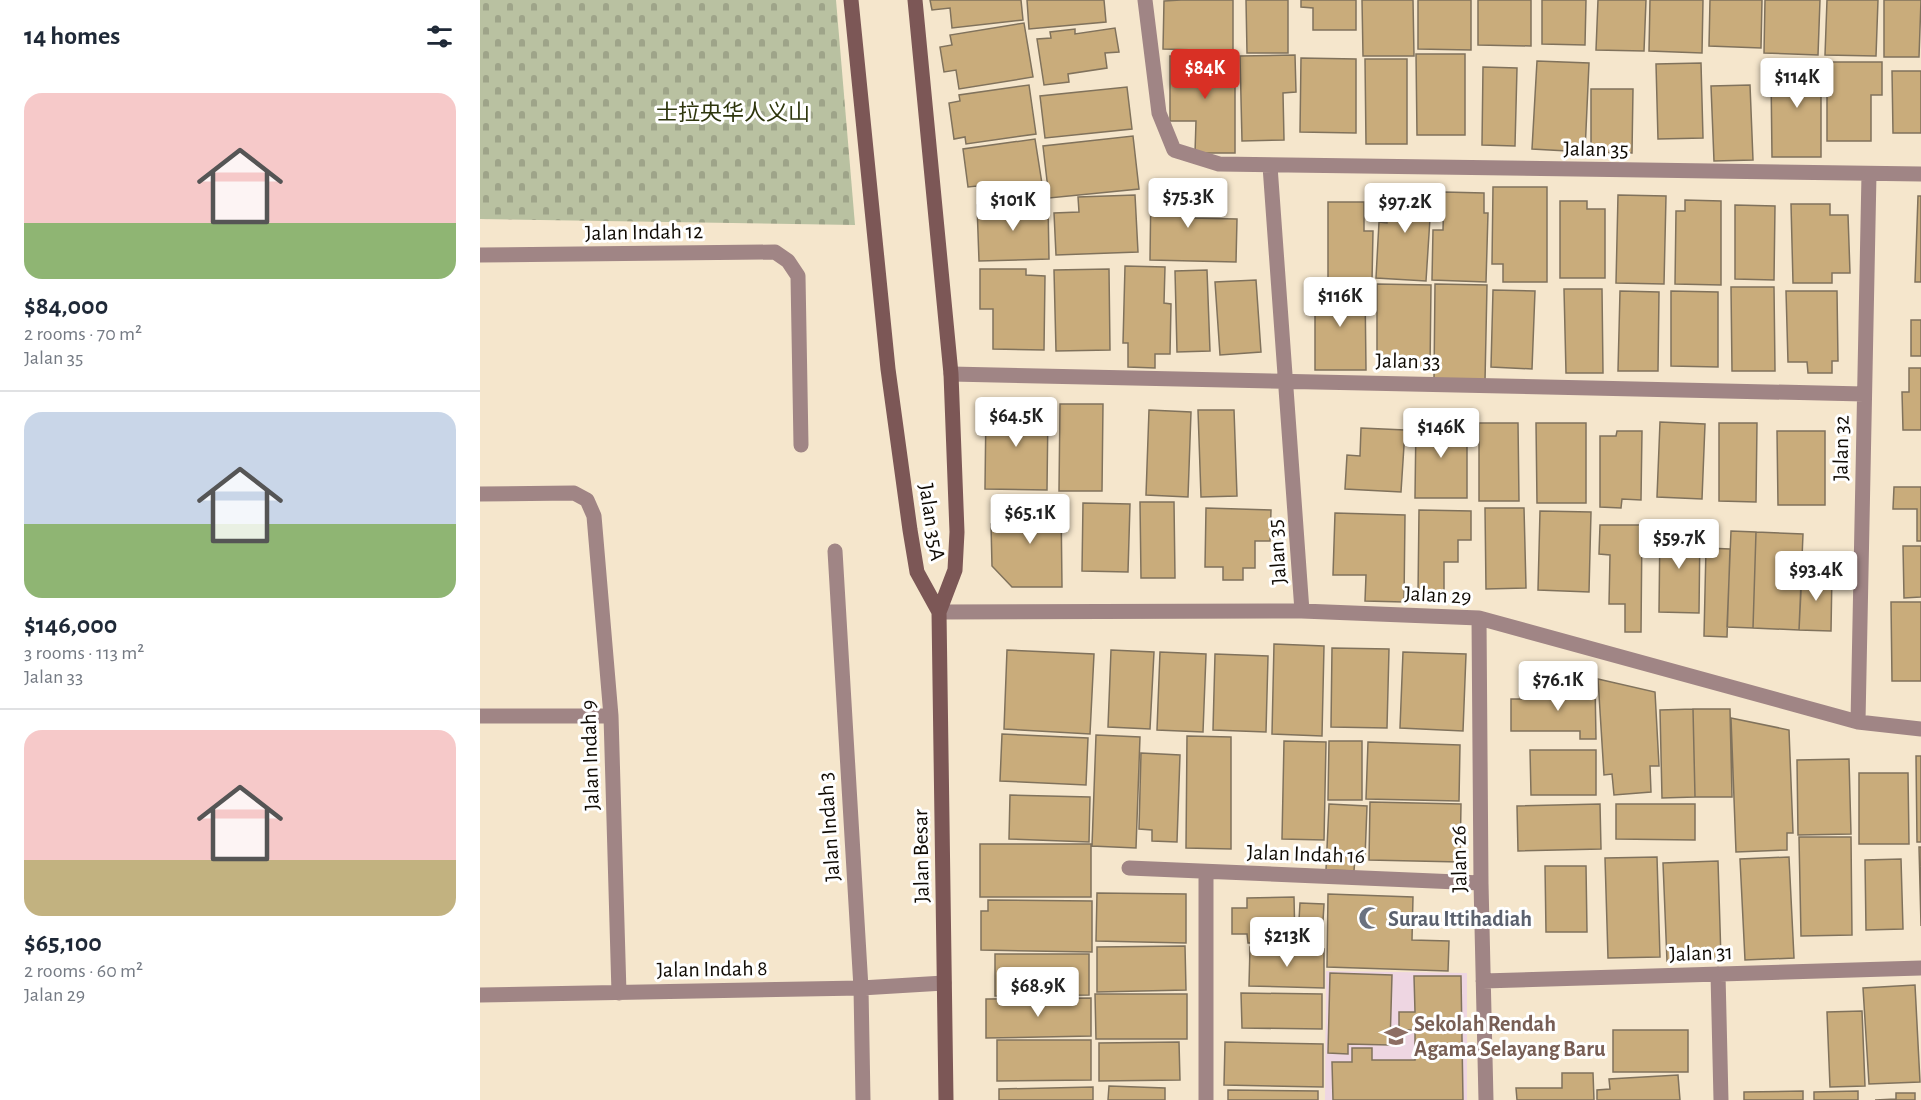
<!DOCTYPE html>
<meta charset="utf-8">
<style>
body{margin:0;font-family:"Alegreya Sans","Noto Sans SC",sans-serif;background:#f2f2f3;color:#1f2937;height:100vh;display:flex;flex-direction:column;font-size:22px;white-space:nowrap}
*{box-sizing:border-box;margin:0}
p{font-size:20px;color:#747a83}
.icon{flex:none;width:33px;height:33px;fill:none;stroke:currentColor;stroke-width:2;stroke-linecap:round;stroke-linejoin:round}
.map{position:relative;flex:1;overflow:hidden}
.drawer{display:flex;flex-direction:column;background:#fff;width:480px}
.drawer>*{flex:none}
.price{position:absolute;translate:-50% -51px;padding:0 14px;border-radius:6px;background:#fff;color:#222;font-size:20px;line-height:39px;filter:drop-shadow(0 2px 3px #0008)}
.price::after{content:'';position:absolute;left:50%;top:36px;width:18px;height:14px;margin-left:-9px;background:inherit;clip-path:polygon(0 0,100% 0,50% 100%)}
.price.selected{background:#d93025;color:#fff}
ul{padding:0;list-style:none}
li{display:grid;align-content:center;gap:12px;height:318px;padding:0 24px}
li+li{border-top:2px solid #e0e1e3}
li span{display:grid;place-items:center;height:186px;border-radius:18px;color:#555}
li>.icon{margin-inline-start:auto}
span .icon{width:108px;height:108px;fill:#fffc;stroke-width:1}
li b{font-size:26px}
h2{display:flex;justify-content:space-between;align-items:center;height:72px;padding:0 24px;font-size:26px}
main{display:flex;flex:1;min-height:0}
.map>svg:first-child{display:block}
.education{fill:#eed6e2}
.cemetery{fill:url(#cemetery-stones)}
.building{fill:#c9ac7b;stroke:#80725c;stroke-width:1.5}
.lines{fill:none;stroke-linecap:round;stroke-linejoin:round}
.street{stroke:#a08585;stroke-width:15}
.secondary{stroke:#7c5756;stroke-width:15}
.labels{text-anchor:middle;stroke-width:6;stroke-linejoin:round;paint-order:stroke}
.park-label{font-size:22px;fill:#2e360d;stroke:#fff}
.street-label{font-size:22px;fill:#100b04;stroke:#fff}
.worship-label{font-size:22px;font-weight:bold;fill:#5b616d;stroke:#fff;text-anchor:start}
.education-label{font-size:22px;font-weight:bold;fill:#785e54;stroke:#fff;text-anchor:start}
</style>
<main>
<section class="drawer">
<h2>14 homes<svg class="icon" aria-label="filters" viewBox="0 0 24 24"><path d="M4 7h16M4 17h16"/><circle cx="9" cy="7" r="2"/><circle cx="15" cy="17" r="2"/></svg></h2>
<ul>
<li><span style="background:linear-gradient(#f6c9c9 70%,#8fb573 0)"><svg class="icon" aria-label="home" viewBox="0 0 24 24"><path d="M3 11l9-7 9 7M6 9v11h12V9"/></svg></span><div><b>$84,000</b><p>2 rooms · 70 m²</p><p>Jalan 35</p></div></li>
<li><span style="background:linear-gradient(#c9d6e8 60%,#8fb573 0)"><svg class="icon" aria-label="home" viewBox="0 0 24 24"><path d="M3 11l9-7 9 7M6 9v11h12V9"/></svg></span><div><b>$146,000</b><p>3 rooms · 113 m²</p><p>Jalan 33</p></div></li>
<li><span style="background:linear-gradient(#f6c9c9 70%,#c2b280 0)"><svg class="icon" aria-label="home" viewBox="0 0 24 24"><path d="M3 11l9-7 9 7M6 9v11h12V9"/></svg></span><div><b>$65,100</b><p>2 rooms · 60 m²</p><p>Jalan 29</p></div></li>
</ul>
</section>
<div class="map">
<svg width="1441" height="1100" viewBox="0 0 1441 1100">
<defs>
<pattern id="cemetery-stones" width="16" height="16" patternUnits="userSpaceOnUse" patternTransform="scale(1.5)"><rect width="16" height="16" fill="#b9c1a1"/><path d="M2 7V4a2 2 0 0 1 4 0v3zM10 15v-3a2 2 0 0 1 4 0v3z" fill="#9ea489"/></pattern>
</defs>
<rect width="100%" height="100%" fill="#f5e6cc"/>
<!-- education -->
<path class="education" d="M846,971l141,2v127h-142z"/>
<!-- cemetery -->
<path class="cemetery" d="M0,0h356l19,225 -375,-6z"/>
<!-- building -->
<path class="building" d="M450,0h91l2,20 -71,8 -2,-20 -18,2z
M547,0h77l2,22 -77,7z
M701,0h52v51l-70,-2 1,-48z
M766,0h42v53h-41z
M821,0h55v30h-43v-22l-12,-1z
M882,0h51l1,56h-51z
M938,0h53v50l-53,-1z
M998,0h53v46l-53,-1z
M1062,0h44l-1,45 -43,-1z
M1118,0h48l-2,51 -48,-1z
M1170,0h53l-1,53 -53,-2z
M1230,0h52l-1,48 -52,-2z
M1285,0h55l-2,55 -54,-2z
M1347,0h51l-2,56 -51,-1z
M1404,0h37l-2,57h-35z
M544,23l9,54 -74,12 -3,-19 -12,2 -4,-25 12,-2 -2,-10z
M635,28l4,24 -14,1 2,15 -39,6 1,8 -25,3 -7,-46 14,-1 -1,-6 25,-3v5z
M936,54h49v81h-48z
M815,55l1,37 -13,1 1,47 -42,1 -2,-85z
M690,56h65v97h-40l1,-32h-26z
M821,58l55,1v74l-56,-1z
M885,59h42v85h-41z
M1341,60v97h-49l-1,-83 7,1v-14z
M1057,61l52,2 -4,89 -53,-3z
M1347,62h55v33h-11v46h-44z
M1221,63l2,75 -45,1 -2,-75z
M1003,67l34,1 -2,78 -33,-1z
M1412,71h29v62h-28z
M549,85l7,49 -70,10 -1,-7 -11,2 -5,-36 11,-2 -1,-6z
M1270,85l3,75 -39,1 -3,-75z
M647,87l5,42 -87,9 -5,-42z
M1111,89h42l-1,64 -41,-1z
M653,136l6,53 -90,9 -6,-52z
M555,139l8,51 -64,9 -2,-13 -9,1 -5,-38z
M908,184l44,3 -6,94 -50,-3 3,-56 8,1z
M671,185h41l-1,33 46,1 -1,43 -86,-2z
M1013,187h54v95h-44v-18h-11z
M964,192l40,1v20h4l-2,69 -54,-2 1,-50h10z
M655,195l3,57 -82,3 -2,-42 25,-1 -1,-15z
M1138,195l48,1 -2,88 -48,-1z
M1438,196h3v86h-6z
M1205,200l36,1v84l-46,-1 1,-73h9z
M1080,201h27v8h18v69h-45z
M848,202h36v29h9l-1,50 -44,-1z
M568,203l1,56 -70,2 -2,-56z
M1311,204h39v11h18l2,58h-18v10h-39z
M1255,205l40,1 -1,74 -39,-1z
M645,266l40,1 -1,36 7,1 -1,50h-15v14l-27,-1v-24h-5z
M500,269h46v6l19,1 -1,74 -51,-1v-40h-13z
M629,269l1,81 -54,1 -2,-81z
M727,270l3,81 -33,1 -2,-81z
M776,280l5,72 -41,3 -5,-73z
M897,284l54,1 -1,83h-53z
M955,284l52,1 -2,96 -51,-1z
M835,286h50l1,84h-51z
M1251,287h43l1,84h-43z
M1084,289h38l1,84h-37z
M1013,290l42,1 -3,78 -41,-2z
M1140,291l39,1 -1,79h-40z
M1191,291l47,1v75l-47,-1z
M1306,291h51l1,70h-6v12h-24l-1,-11h-19z
M1431,320h10v36h-10z
M1429,368h12v62h-18l-1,-38h7z
M580,404h43l-1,87h-43z
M506,406l62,2 -1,82 -62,-1z
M669,410l42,2 -3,85 -42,-2z
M718,410h36l3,86 -36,1z
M936,420h51v78h-52z
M1180,422l45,2 -3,75 -45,-2z
M999,423h39l1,78h-40z
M1056,423h50v80h-49z
M1239,423h38l-1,79 -37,-1z
M881,428l44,2 -4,62 -56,-3 2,-34 13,1z
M1137,431h25l-1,69 -19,-1 -1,9 -21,-1v-71h16z
M1297,431h48v74h-47z
M1414,487h27v54h-4v-32h-24z
M535,500h46l1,87h-50l-20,-21 -1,-42h24z
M660,502h34l1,76h-34z
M603,503l47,1 -2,68 -46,-1z
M726,508l65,2 -1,31h-15v27h-12v12h-20v-13h-18z
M1005,508h39l2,80 -40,1z
M939,510l52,1v29h-13v22h-14v34l-26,-1z
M1060,511l51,1 -2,80 -51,-2z
M855,513l70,2 -1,87 -39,-1 1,-26h-33z
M1120,525h42l-1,107h-16v-28h-16l1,-49 -11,-1z
M1180,526l40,1 -1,86 -40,-1z
M1251,531l25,1 -3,96 -26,-1z
M1276,532l47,2 -4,96 -46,-2z
M1423,546h18v51l-17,1z
M1226,548l24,1 -3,88 -23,-1z
M1322,572l30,1 -1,58 -32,-1z
M1411,602h30v79h-29z
M794,644l50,2 -2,90 -50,-2z
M852,648l57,1 -2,79 -56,-1z
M527,650l87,4 -4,80 -86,-5z
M631,650l43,2 -4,77 -42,-2z
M680,652l46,2 -3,78 -46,-2z
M923,652l63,2 -3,77 -63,-3z
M735,654l53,2 -2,76 -53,-2z
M1118,679l57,13 4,74h-9l1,26 -37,3 -2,-21 -8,1z
M1086,683h29l1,56h-16v-8h-69v-32h56z
M1213,709h37l2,88h-37z
M1213,709l2,88 -33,1 -2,-88z
M1251,718l58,12 4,103h-6v17l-51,2z
M522,734l86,4 -2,47 -86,-4z
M616,735l44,2 -4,111 -44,-2z
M707,736l44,1v112l-45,-1z
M804,741l42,1 -2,98 -42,-1z
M849,741h33v59h-34z
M888,742l92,3 -1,56 -93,-2z
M1050,750h66v45h-65z
M661,753l39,2 -3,87 -25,-1v-11l-13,-1z
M1436,756h5v86h-4z
M1369,759l2,75 -53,1 -1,-75z
M1379,773h49l1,71h-50z
M530,795l80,2 -1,45 -80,-3z
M890,802l91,2 -1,58 -91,-2z
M849,804l38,2 -2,52 -10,-1 -1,14 -28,-1z
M1120,804l1,45 -83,2 -1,-45z
M1136,804h79v36l-79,-1z
M1319,837h52l1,98 -51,1z
M500,844h111v53h-111z
M1439,847h2v79z
M1177,857l3,100 -52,1 -3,-100z
M1309,857l5,101 -49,2 -5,-101z
M1421,859l2,70 -37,1 -1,-70z
M1238,861l3,98 -54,2 -4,-98z
M1065,866h41l1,66h-41z
M617,893l89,1v49l-90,-2z
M848,894l85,3 -1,43 37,1 -1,30 -121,-4z
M814,897l1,46h-47l-1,-9h-15v-26h15v-10z
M508,900l104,1v51l-111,-2v-39h7z
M820,903l24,1 -2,34 -24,-1z
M705,946l1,44 -89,2v-45z
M770,947l74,2v39l-75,-2z
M515,954h94v41l-94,1z
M850,973l62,2 -2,70 -42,-1v10l-20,-1z
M934,976h47l2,124h-130l-1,-38h20v-14h20v12h43v-30h-16v-18h16z
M1435,985l5,97 -51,2 -6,-96z
M761,993l81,1v35l-80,-1z
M615,994h92v45h-91z
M611,998v38l-105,2v-39z
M1382,1011l3,75 -35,1 -3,-75z
M1133,1030h75v42h-75z
M517,1040h94v40l-94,1z
M699,1042l1,38 -81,1v-38z
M745,1042l98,2v43l-99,-2z
M1082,1073h31l1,27h-77l-1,-12h46z
M1198,1075l2,25h-83v-10l13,-1 -1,-10z
M629,1086l56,2v12h-57z
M613,1087v13h-94v-11z
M748,1090l90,1v9h-90z
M1323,1091v9h-59v-8z
M1378,1091v9h-44v-8z
M1416,1093h19v7h-40l21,-1z"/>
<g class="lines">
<!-- street -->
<path class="street" d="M665,0l14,113 15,37 45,14 702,10
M790,166l32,445
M0,255l295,-3 13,9 10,15 3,169
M471,374l913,20
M0,494l94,-1 13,7 7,16 17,200 8,277
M355,551l26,437 2,112
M459,612l363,-1 177,7 379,104 63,7
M999,618l2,265 5,217
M0,716h131
M1378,722l11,-548
M649,868l352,15
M726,872v228
M1238,974l3,126
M1003,981l438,-13
M0,995l381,-7 83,-5"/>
<!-- secondary -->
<path class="secondary" d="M371,0l37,369 22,161 7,42 22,40
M435,0l36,374 6,158 -2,38 -16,42 7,488"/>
</g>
<!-- icons -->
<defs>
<g id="mosque-bare" transform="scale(1.8)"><path d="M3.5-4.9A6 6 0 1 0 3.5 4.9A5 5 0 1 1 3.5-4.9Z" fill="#6b7280" stroke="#fff" stroke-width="2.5" paint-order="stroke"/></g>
<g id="school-bare" transform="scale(1.8)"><path d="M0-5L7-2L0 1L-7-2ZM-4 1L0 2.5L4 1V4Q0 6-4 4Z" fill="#8d6e63" stroke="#fff" stroke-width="2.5" paint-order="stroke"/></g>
</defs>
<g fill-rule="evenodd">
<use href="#mosque-bare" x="890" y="918"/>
<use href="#school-bare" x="916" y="1036"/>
</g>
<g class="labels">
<!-- park labels -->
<g class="park-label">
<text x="253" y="120">士拉央华人义山</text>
</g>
<!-- street labels -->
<g class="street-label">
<text transform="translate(1116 148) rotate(1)" y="8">Jalan 35</text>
<text transform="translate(164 231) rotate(-1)" y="8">Jalan Indah 12</text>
<text transform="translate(928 360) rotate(1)" y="8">Jalan 33</text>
<text transform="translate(1360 448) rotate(-89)" y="8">Jalan 32</text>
<text transform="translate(453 522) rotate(81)" y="8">Jalan 35A</text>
<text transform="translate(796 552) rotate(-94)" y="8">Jalan 35</text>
<text transform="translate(958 594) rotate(3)" y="8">Jalan 29</text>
<text transform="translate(109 755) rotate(-92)" y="8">Jalan Indah 9</text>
<text transform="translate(348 827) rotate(-94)" y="8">Jalan Indah 3</text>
<text transform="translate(826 853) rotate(2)" y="8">Jalan Indah 16</text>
<text transform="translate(440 856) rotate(-91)" y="8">Jalan Besar</text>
<text transform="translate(978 859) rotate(-91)" y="8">Jalan 26</text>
<text transform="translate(1221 952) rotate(-2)" y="8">Jalan 31</text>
<text transform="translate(232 968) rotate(-1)" y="8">Jalan Indah 8</text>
</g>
<!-- worship labels -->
<g class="worship-label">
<text x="908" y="926">Surau Ittihadiah</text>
</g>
<!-- education labels -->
<g class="education-label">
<text x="934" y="1031">Sekolah Rendah<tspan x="934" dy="25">Agama Selayang Baru</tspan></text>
</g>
</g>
</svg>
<b class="price selected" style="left:725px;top:100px">$84K</b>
<b class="price" style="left:1317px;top:109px">$114K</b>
<b class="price" style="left:708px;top:229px">$75.3K</b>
<b class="price" style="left:533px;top:232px">$101K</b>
<b class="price" style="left:925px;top:234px">$97.2K</b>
<b class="price" style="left:860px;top:328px">$116K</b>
<b class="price" style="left:536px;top:448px">$64.5K</b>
<b class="price" style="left:961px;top:459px">$146K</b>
<b class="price" style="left:550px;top:545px">$65.1K</b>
<b class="price" style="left:1199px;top:570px">$59.7K</b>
<b class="price" style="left:1336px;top:602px">$93.4K</b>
<b class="price" style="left:1078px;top:712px">$76.1K</b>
<b class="price" style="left:807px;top:968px">$213K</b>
<b class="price" style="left:558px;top:1018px">$68.9K</b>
</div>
</main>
